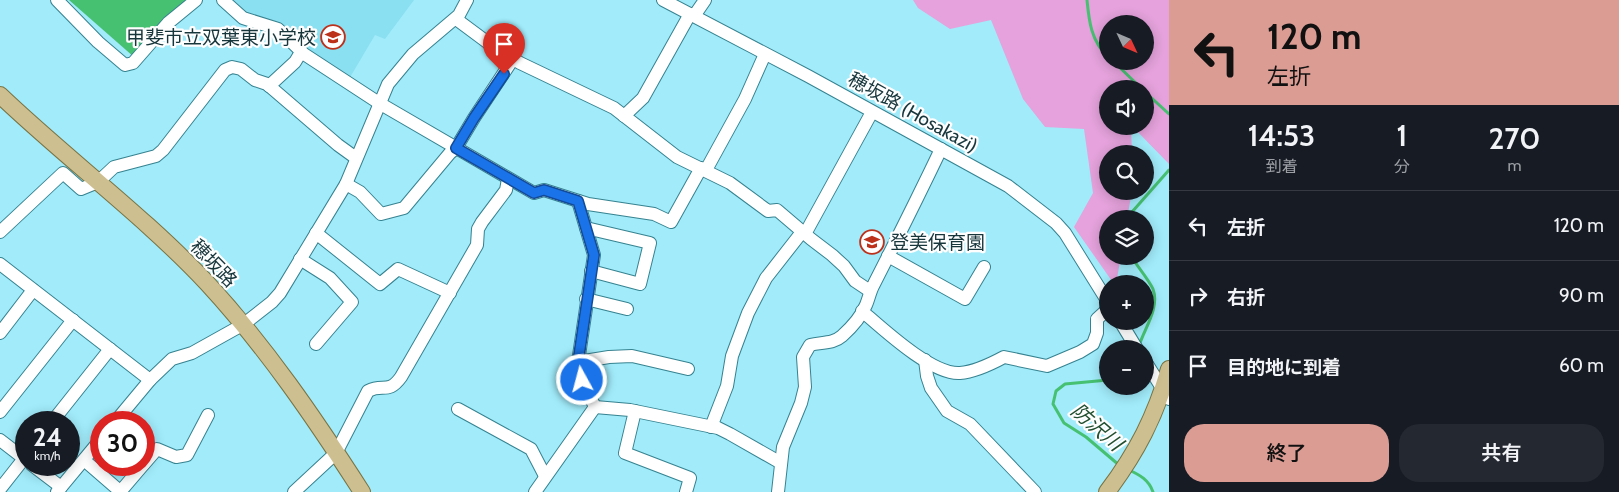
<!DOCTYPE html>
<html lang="ja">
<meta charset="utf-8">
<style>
body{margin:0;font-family:Cabin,"Noto Sans JP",sans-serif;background:#242831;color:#f1f3f6;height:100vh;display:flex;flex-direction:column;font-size:19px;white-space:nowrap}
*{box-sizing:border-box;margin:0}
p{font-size:16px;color:#9ea1a6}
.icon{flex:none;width:28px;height:28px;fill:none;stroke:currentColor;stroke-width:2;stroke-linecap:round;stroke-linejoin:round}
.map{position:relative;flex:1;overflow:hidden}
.details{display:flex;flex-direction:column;background:#171b24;width:450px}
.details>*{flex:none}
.banner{background:#da9c93;color:#111;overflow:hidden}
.needle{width:32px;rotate:134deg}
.buttons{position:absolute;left:1099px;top:15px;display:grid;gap:10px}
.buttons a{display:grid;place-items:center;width:55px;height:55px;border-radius:50%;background:#171b24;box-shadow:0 2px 12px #0003;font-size:25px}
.speed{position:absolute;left:15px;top:411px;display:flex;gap:10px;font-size:25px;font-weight:700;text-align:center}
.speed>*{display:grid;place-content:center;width:65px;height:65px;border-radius:50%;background:#171b24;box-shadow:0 2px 12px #0003;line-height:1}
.speed small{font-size:12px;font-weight:400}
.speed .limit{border:8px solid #d22;background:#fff;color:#111}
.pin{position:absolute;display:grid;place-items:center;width:42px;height:42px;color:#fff;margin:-51px -21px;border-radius:50% 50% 50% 0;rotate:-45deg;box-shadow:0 0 5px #0007}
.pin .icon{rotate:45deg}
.me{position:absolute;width:55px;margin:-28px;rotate:353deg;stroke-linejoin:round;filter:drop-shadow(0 0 4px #0008)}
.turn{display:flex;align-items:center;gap:18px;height:105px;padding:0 15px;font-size:22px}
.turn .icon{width:65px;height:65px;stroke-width:2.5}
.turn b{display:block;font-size:35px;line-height:42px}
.eta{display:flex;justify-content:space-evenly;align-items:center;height:85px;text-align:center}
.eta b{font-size:30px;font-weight:600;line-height:35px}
.button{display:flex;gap:10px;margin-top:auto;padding:10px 15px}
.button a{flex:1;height:58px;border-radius:20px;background:#da9c93;color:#111;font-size:20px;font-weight:600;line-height:58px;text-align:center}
.button a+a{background:#242831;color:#f1f3f6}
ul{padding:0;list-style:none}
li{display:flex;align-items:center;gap:15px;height:70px;padding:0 15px;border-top:1px solid #363941}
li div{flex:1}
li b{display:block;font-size:19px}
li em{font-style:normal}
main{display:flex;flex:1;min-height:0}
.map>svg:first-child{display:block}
</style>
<main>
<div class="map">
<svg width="1169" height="492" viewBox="0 0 1169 492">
<rect width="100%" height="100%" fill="#a1ebfa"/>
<path fill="#8adff0" d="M228 0H414L385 39 375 35 349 79 246 17Z"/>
<path fill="#e5a2dc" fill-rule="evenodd" d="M913 0H1169V164L1132 126H1145V89H1108V126H1131L1132 154H1108V191H1132L1127 219H1108V256H1121L1116 284H1114L1074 227 1093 193 1084 129 1045 127 1023 99 991 20 950 29 918 8ZM1108 24H1145V61H1108Z"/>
<path fill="#46c071" d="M69 0H194L134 57Z"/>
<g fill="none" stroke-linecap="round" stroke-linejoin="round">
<g stroke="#46c071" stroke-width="3">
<path d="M1087 0C1089 21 1091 41 1108 57"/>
<path d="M1113 61 1142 89"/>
<path d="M1145 92 1169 114"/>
<path d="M1130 219 1132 212 1169 170"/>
<path d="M1131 256C1137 266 1149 280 1153 289 1160 308 1144 329 1139 346"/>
<path d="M1108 380 1065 384 1056 391 1053 404 1064 423 1086 437 1119 465"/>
<path d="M1129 470C1140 475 1149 480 1153 492"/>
</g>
<g stroke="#368290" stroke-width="14">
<g id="minor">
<path d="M57 0 98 42 125 65 133 63 168 23 196 0"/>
<path d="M223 0 243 18 278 29 304 54 379 103 534 193 544 190 588 204 654 214 671 222 701 168"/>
<path d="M663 0 808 76 1008 186 1056 223 1065 233 1108 302"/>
<path d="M694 16 705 0"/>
<path d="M456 19 495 48 520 63 614 108 677 157 730 183 768 211 777 210 811 239 832 255 844 266 855 281 870 291"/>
<path d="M269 86 295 62 301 52"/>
<path d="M624 116 643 98 690 14"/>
<path d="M706 170 745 99 765 54"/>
<path d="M346 184 360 192 381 214 404 208 450 153 456 148 474 118 513 59"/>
<path d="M586 228 650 243 640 284 591 271"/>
<path d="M0 232 63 173 81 189 98 182 114 167 156 156 163 150 225 70 232 67 241 69 255 80 267 84 338 145 356 158"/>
<path d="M316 233 380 284 398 269 450 293"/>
<path d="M805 234 872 112"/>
<path d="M888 256 965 299 984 267"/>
<path d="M300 259 330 278 352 302 316 344"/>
<path d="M0 264 150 380"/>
<path d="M586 299 627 309"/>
<path d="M862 311C883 329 932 375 960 373 974 372 991 364 1004 357L1047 366 1080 352 1093 344 1097 333V319L1108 309"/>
<path d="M1120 321 1137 349"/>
<path d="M0 333 33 290"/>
<path d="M925 360 927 376 931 388 947 411 970 424 1035 492"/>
<path d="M1145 361 1169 399"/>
<path d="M578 362 609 357 632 356 688 369"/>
<path d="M595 407 630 410 718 428 730 434 781 463"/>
<path d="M458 409 531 449 545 476"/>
<path d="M635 411 625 453 690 478 686 492"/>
<path d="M0 412 73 320"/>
<path d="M52 422 110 349"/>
<path d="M115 422 150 380 172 359 192 353 244 324 272 302 280 293 346 184 388 84 413 54 459 15 467 0"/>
<path d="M711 427 727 386 732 356 748 313 766 278 802 232"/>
<path d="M0 440 26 460"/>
<path d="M84 460 121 492"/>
<path d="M144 464 157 449 176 457 187 455 208 415"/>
<path d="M32 465 61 487"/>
<path d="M0 489 26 456"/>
<path d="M57 492 101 439"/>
<path d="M120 492 143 465"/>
<path d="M294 492 336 453 368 391C383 383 388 395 401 377L477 245 478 229 482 222 506 190 508 179"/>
<path d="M535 492 595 407 582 380 578 362 594 255 578 201"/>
<path d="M778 492 783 447 801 403 805 387 803 357 810 345C822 342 833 344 842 336 852 327 861 317 866 305 869 298 870 291 874 284 897 239 919 195 941 149"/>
</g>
</g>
<g stroke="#797342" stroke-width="18">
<g id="major">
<path d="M0 95C67 159 143 215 207 283 266 347 315 419 362 492"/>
<path d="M1107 492C1137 452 1155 417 1169 369"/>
</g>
</g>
<use href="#minor" stroke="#fff" stroke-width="12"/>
<use href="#major" stroke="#cebf90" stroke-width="16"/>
</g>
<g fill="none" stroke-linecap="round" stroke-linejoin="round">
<g stroke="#114b97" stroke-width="12">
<path id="route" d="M504 74 474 118 456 148 534 193 544 190 578 201 594 255 578 362 582 380"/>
</g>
<use href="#route" stroke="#1a73e8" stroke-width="9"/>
</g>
<defs>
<g id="school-ring" transform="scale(1.25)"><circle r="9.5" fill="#fefefe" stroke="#bd311b" stroke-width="1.5"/><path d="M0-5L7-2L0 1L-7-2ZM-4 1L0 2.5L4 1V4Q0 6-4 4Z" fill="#bd311b"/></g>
</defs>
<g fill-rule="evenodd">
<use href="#school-ring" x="333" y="37"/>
<use href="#school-ring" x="872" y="242"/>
</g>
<g text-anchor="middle" stroke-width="4.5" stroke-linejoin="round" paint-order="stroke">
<g font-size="19" fill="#17363c" stroke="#fefefe" text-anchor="end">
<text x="316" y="44">甲斐市立双葉東小学校</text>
<text x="890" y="249" text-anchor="start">登美保育園</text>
</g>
<g font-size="19" fill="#17363c" stroke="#fefefe">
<text transform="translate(913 112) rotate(29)" y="7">穂坂路 (Hosakazi)</text>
<text transform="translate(214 263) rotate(46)" y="7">穂坂路</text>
</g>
<g font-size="20" font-style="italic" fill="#215030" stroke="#fefefe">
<text transform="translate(1097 427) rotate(41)" y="7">防沢川</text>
</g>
</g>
</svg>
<div class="buttons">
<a><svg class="needle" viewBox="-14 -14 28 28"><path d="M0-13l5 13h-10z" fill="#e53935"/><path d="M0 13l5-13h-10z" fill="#9ea1a6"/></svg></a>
<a><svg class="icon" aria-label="sound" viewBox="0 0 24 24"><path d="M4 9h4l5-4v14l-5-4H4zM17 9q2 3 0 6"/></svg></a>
<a><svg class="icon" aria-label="search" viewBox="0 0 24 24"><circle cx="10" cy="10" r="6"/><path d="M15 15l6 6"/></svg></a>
<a><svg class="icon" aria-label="layers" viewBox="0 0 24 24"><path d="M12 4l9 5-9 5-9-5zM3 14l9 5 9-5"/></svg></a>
<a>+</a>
<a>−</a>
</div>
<div class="speed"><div>24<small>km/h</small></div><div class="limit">30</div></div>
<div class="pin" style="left:504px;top:74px;background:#d93025"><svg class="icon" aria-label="arrive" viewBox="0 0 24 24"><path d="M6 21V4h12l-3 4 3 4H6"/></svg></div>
<svg class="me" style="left:582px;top:380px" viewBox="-20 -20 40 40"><circle r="17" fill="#1a73e8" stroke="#fff" stroke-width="3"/><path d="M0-11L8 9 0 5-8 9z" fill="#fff"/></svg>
</div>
<section class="details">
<div class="banner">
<div class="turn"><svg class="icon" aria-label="left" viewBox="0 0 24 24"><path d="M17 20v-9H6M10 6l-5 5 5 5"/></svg><div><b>120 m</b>左折</div></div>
</div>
<div class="eta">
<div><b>14:53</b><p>到着</p></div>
<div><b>1</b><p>分</p></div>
<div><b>270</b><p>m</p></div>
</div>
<ul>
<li><svg class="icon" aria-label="left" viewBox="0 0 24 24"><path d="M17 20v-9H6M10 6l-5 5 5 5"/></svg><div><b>左折</b></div><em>120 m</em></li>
<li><svg class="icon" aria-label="right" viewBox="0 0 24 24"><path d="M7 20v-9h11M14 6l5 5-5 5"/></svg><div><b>右折</b></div><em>90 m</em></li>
<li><svg class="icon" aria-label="arrive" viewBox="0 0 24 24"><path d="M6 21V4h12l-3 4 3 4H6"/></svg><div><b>目的地に到着</b></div><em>60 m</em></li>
</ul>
<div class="button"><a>終了</a><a>共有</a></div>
</section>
</main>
